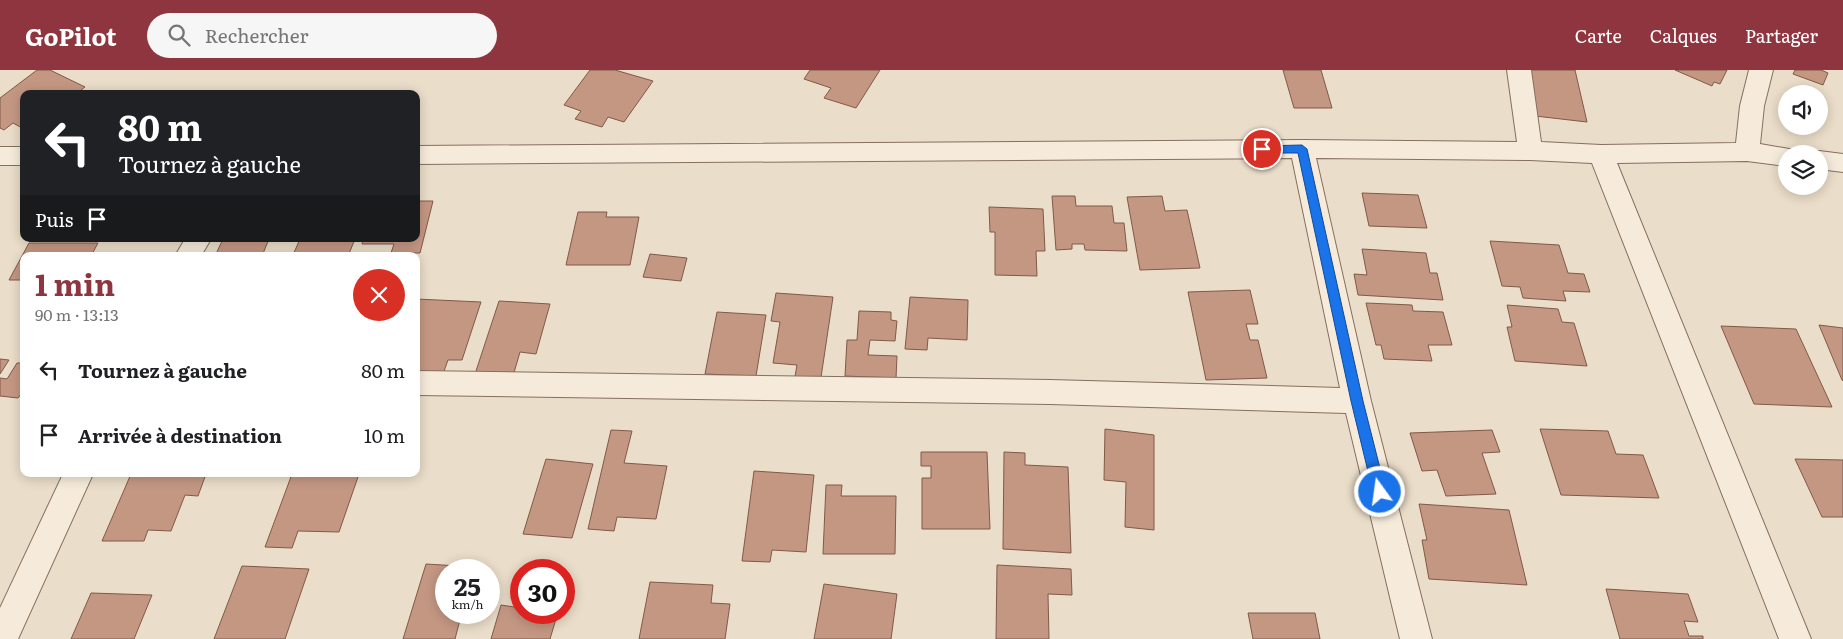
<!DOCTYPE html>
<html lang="fr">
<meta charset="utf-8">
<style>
body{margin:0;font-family:Literata,serif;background:#f6f6f6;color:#202124;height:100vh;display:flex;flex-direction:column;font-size:19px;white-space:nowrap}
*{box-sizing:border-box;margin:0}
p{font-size:16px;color:#757577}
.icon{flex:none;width:28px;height:28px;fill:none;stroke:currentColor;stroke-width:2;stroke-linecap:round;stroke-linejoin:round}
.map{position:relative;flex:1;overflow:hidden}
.sheet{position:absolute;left:20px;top:182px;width:400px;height:225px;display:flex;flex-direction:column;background:#fff;border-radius:10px;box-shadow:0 2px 12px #0003}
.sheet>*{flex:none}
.guide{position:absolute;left:20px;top:20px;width:400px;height:152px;border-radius:10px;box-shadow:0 2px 12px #0003;background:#202124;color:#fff;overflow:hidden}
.tools{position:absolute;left:1778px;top:15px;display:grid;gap:10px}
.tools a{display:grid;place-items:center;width:50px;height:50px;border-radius:50%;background:#fff;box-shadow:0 2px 12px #0003;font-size:25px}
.speed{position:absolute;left:435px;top:489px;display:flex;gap:10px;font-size:25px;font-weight:700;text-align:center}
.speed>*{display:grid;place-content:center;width:65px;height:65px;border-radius:50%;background:#fff;box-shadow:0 2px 12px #0003;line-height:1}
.speed small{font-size:12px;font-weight:400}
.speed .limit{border:8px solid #d22;background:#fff;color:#111}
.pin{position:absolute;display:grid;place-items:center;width:42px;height:42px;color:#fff;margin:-21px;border:2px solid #fff;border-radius:50%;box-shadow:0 1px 5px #0007}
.me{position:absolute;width:55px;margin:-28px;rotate:346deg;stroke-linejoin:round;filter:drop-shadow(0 0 4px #0008)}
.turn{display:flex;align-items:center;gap:18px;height:105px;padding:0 15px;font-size:22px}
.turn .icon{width:65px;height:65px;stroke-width:2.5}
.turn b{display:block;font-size:35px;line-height:42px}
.then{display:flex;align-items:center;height:48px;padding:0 15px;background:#0003;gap:10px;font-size:19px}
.round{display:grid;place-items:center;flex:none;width:52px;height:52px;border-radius:26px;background:#f6f6f6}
.headline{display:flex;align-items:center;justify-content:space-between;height:85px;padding:0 15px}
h1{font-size:30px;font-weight:700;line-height:38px;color:#8e353f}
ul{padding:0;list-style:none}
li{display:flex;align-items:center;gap:15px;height:65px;padding:0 15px}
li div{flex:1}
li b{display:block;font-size:19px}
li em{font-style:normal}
header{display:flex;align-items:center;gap:30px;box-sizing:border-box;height:70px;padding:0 25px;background:#8e353f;color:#fff}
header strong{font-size:24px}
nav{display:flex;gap:28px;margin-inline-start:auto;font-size:18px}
.search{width:350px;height:45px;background:#f6f6f6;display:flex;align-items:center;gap:12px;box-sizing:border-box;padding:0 18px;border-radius:28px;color:#757577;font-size:19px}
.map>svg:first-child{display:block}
</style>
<header>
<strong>GoPilot</strong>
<div class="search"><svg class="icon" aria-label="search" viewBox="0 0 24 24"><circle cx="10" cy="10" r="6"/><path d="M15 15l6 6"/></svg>Rechercher</div>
<nav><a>Carte</a><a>Calques</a><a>Partager</a></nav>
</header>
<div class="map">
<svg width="1843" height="569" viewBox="0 0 1843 569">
<rect width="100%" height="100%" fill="#eaddc9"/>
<g fill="#c49783" stroke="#815948">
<path d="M37 0H50L85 17 76 24H24V56L22 58 13 53 4 60 0 58V28Z"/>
<path d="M590 0H615L653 11 624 52 608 47 602 57 575 49 581 41 564 35Z"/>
<path d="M810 0H880L856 38 824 28 831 18 804 9Z"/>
<path d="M1283 0H1321L1332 38H1294Z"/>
<path d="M1526 0H1575L1587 52 1535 46Z"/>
<path d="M1675 0H1727L1720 14 1714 12 1712 16Z"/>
<path d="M1795 0H1821L1828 3 1823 15 1793 4Z"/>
<path d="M1362 123 1418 125 1427 158 1369 156Z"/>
<path d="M1052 126H1075L1076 136H1112L1114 153H1124L1127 181 1085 180 1084 174H1072V179L1056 180Z"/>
<path d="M1162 126 1165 141 1187 140 1200 198 1140 200 1127 127Z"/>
<path d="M416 131H433L420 183H391L394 174H362L363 169H416Z"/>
<path d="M989 137 1043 139 1045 181H1036L1037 206 995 205V162H990Z"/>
<path d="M578 142H607L606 147H639L630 195H566Z"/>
<path d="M223 169H269L262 186H215Z"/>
<path d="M300 169H355L348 186 293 185Z"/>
<path d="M1490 171 1559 175 1568 203 1584 204 1590 222 1563 221 1566 231 1523 228 1520 217 1502 216Z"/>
<path d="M29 173H98L91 186H24V210H9Z"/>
<path d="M1362 179 1426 183 1430 203H1437L1443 230 1358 225 1354 204 1367 205Z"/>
<path d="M650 184 687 188 681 211 643 207Z"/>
<path d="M1250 220 1258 254H1246L1250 270H1258L1267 308 1206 310 1188 222Z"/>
<path d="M776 223 833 227 820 314 794 312 797 295 773 293 780 252 771 251Z"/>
<path d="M910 227 968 230 967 270 928 268 927 280 905 279Z"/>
<path d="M416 229 481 232 462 290H448L443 304 416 302Z"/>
<path d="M499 231 550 234 536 284 520 282 513 306 475 304Z"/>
<path d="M1366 233 1412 235 1413 241 1443 242 1452 275H1428L1432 291 1384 289 1381 275H1376Z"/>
<path d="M1507 235 1558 239 1562 252 1574 253 1587 296 1515 291 1507 257H1512Z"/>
<path d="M859 241 891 242V250L897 251 895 271 870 270 868 285 897 286 896 308 845 306 847 270H857Z"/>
<path d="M717 242 766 245 756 306 705 304Z"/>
<path d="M1819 255 1843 258V311L1842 310Z"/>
<path d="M1721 256 1796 259 1832 337 1754 334Z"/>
<path d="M0 289 9 290 0 304Z"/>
<path d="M17 293H24V320L18 328 0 326V308L7 309Z"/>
<path d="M1105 359 1154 365V460L1125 457 1126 412 1104 410Z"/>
<path d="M1540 359 1608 361 1616 384 1643 385 1659 428 1561 425Z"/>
<path d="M611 360 632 361 624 393 667 396 656 449 617 447 614 461 588 459Z"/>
<path d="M1492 360 1500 382 1482 383 1496 424 1446 426 1437 400 1422 401 1410 363Z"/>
<path d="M921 382H987L990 459H922V408H931V396H921Z"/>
<path d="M1004 382 1025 383V395L1068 397 1071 483 1003 479Z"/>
<path d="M546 389 593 394 572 468 523 464Z"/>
<path d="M1795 389 1843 390V447H1822Z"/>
<path d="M754 401 814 405 806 482 772 480 770 492 742 491Z"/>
<path d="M131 404H206L198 426 185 425 171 461 148 460 144 471H102Z"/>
<path d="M292 404H359L339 462 298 461 292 478 265 477Z"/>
<path d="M826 415H842L841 426H896L895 484H823Z"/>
<path d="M1419 434 1509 440 1527 515 1429 509 1422 470H1427Z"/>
<path d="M426 494 475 497 474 500H446V542H462L455 569H403Z"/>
<path d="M997 495 1071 499 1072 525 1048 524 1049 569H996Z"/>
<path d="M242 496 309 499 285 569H214Z"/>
<path d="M650 512 713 515 711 533 730 534 725 569H639Z"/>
<path d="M824 514 897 524 891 569H814Z"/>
<path d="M1606 519 1688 524 1698 552 1684 551 1689 566H1703V569H1620Z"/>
<path d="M91 523 152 525 134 569H71Z"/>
<path d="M501 535 521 538V542H558L550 569H491Z"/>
<path d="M1248 543H1315L1320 569H1253Z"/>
</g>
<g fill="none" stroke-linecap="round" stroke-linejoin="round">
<g stroke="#856f5f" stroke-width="2">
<g id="street">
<path d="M1507 0H1531L1541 72 1601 75 1736 73 1740 36 1749 0H1773L1764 36 1760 74 1795 80 1796 84H1786V96L1747 91 1617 93 1811 569H1779L1592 93 1530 90 1316 88 1371 331 1432 569H1400L1346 343 1050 334 416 325V301L1050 310 1340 318 1292 88 416 94V76L1302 70 1517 72Z"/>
<rect x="0" y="77" width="24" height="18"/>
<path d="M1819 81 1843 84V102L1819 99V84H1810Z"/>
<path d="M185 169H211L201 186H175Z"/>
<path d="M63 404H93L18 569H0V538Z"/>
</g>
</g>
<use href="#street" fill="#f6ebdb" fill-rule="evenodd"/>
</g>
<path fill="#1a73e8" stroke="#114b97" d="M1302 75 1307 79 1363 331 1386 422 1384 426 1380 428 1375 426 1373 422 1351 331 1298 83H1262L1257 79 1262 76Z"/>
</svg>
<div class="tools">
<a><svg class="icon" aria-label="sound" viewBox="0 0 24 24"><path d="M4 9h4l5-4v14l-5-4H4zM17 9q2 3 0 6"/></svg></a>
<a><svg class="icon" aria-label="layers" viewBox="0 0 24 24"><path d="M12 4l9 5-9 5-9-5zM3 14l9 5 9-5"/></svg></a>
</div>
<div class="speed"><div>25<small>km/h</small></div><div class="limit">30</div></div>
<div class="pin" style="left:1262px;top:79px;background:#d93025"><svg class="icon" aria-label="arrive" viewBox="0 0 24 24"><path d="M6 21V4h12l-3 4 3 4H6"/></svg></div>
<svg class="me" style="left:1380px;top:422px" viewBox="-20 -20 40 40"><circle r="17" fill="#1a73e8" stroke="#fff" stroke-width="3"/><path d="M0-11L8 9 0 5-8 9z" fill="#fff"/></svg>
<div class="guide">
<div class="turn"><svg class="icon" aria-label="left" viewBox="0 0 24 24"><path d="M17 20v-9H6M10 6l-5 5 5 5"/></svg><div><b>80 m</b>Tournez à gauche</div></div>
<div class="then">Puis<svg class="icon" aria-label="arrive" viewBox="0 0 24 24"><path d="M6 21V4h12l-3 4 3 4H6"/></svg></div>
</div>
<section class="sheet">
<div class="headline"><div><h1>1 min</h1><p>90 m · 13:13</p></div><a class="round" style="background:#d93025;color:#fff"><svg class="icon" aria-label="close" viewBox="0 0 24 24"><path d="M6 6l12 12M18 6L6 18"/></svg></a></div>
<ul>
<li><svg class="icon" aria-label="left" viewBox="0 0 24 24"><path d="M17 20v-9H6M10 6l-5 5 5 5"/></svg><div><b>Tournez à gauche</b></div><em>80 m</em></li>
<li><svg class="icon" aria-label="arrive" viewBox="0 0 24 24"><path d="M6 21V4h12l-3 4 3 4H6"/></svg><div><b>Arrivée à destination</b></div><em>10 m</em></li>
</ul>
</section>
</div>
